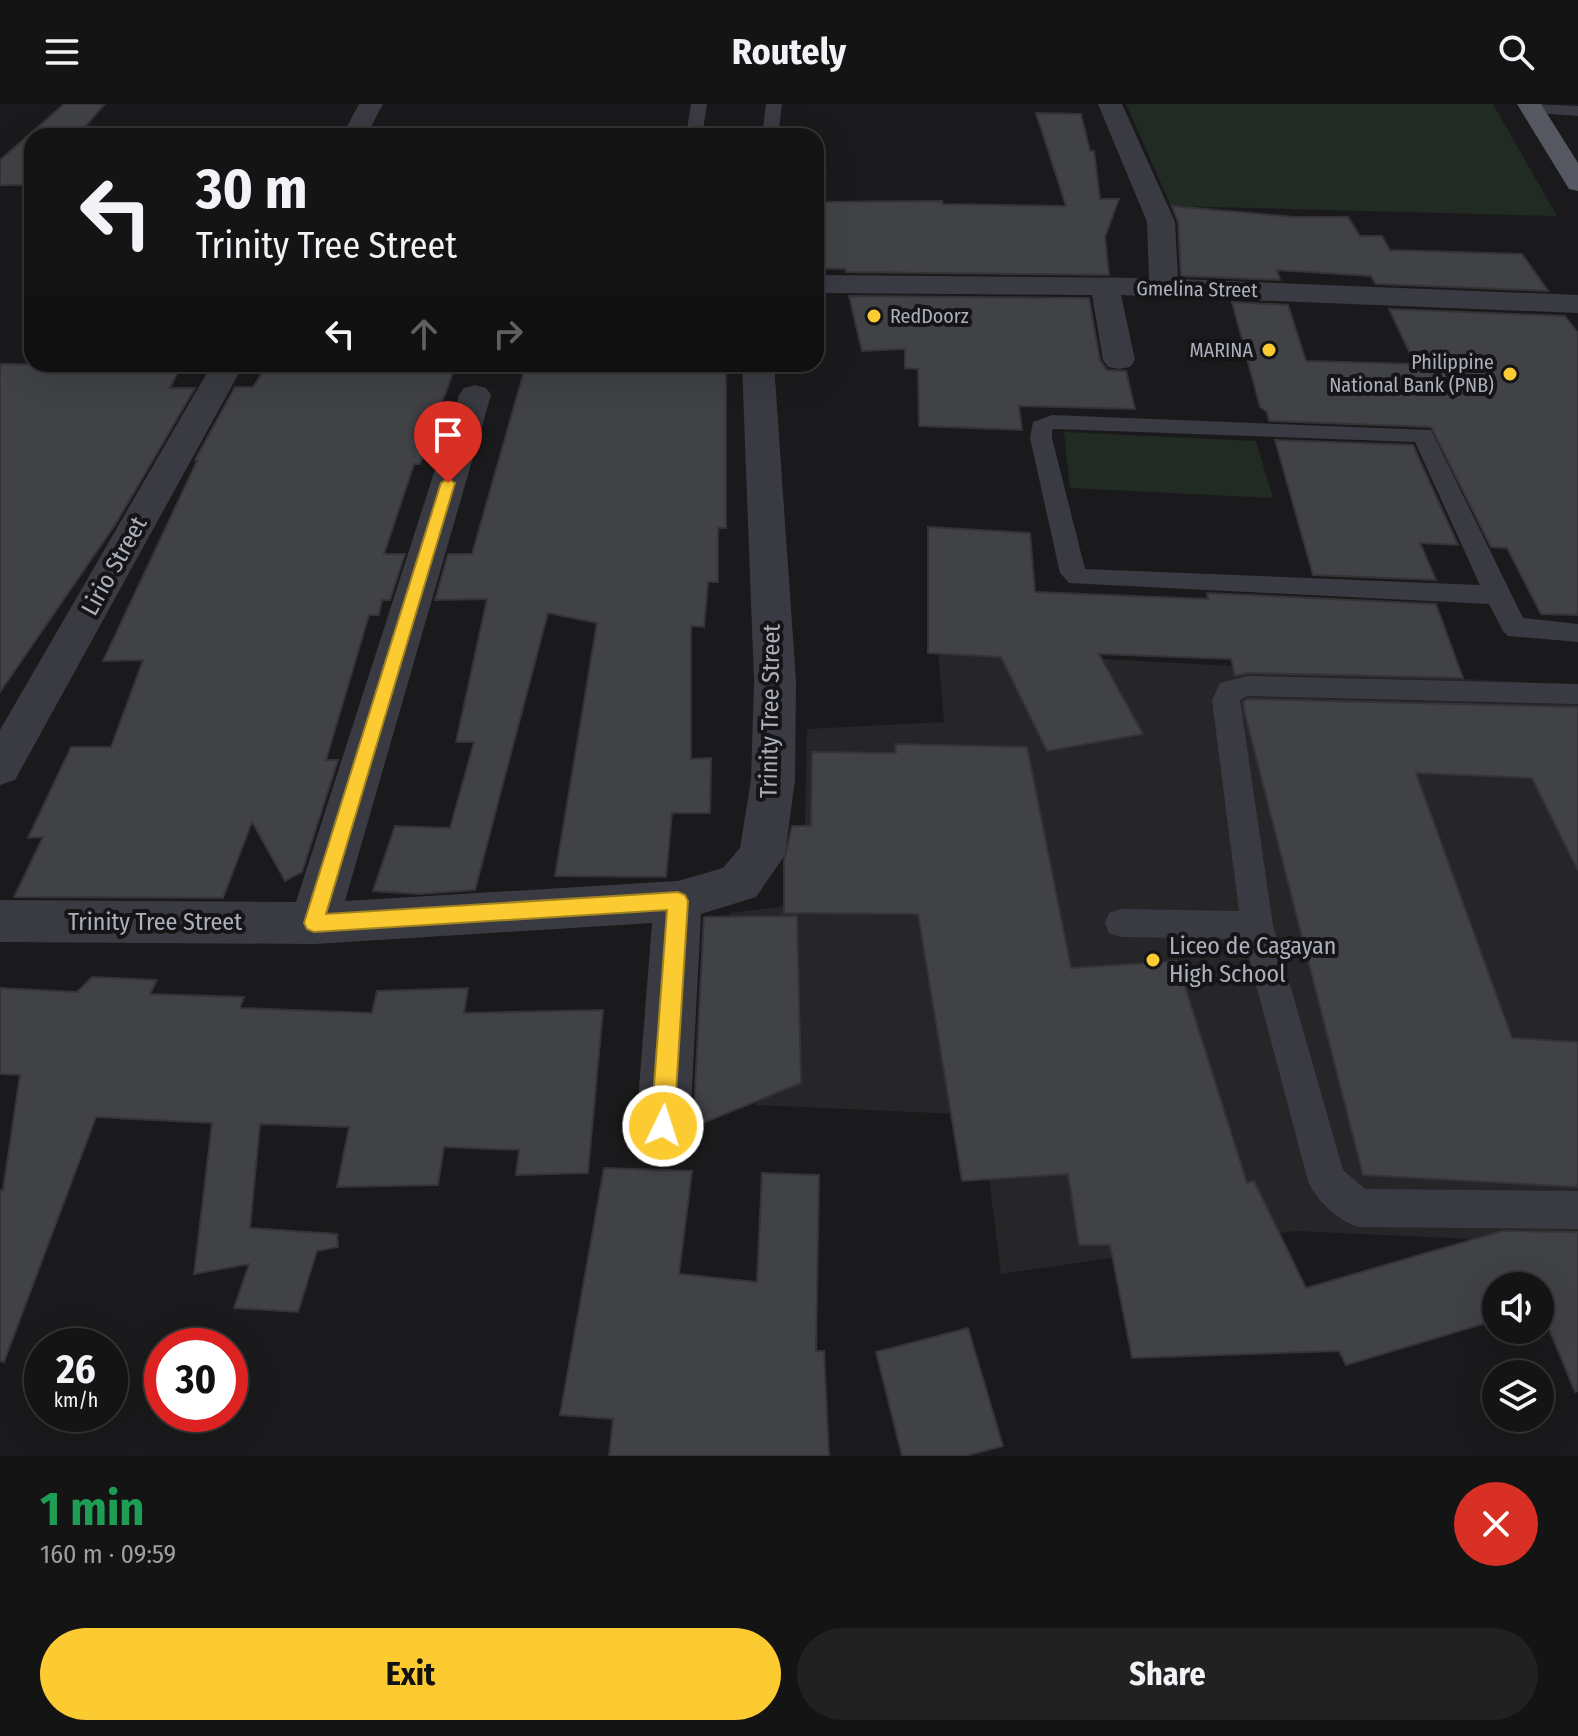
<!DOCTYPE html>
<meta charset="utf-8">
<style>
body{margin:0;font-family:"Fira Sans Condensed",sans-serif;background:#212122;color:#f1f3f6;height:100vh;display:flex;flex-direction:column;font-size:30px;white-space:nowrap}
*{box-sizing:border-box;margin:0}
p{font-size:26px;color:#9d9ea0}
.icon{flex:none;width:44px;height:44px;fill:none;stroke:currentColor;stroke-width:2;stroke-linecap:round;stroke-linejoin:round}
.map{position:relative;height:1352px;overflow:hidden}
.sheet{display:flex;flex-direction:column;background:#141415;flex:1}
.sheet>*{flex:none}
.banner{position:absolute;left:24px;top:24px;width:800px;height:244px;border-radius:24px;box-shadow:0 8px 32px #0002,0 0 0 2px #333334;background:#141415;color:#f1f3f6;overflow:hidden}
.buttons{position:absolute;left:1482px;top:1168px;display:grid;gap:16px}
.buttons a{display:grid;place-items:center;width:72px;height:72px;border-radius:50%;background:#141415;box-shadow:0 8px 32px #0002,0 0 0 2px #333334;font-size:40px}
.speed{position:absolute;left:24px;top:1224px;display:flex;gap:16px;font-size:40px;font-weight:700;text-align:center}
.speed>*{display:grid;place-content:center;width:104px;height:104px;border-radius:50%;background:#141415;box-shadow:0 8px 32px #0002,0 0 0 2px #333334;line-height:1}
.speed small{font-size:20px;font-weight:400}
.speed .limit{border:12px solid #d22;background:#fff;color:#111}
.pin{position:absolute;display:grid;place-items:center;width:68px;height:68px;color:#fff;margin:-82px -34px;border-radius:50% 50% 50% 0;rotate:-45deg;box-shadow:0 0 8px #0007}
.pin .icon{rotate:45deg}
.me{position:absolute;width:88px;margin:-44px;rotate:4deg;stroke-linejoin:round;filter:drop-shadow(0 0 6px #0008)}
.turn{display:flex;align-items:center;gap:28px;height:168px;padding:0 40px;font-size:36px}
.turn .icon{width:104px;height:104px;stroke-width:2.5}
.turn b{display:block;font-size:56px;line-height:68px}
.lanes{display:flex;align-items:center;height:76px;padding:0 40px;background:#0003;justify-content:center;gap:40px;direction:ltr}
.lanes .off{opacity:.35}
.round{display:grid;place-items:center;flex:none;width:84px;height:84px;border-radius:42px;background:#212122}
.head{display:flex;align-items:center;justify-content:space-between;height:136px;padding:0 40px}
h1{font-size:48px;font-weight:700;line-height:60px;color:#1e9e55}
.button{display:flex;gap:16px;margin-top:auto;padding:16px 40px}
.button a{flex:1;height:92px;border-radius:48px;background:#fccb32;color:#111;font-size:32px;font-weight:700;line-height:92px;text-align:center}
.button a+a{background:#212122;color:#f1f3f6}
header{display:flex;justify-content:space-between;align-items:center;height:104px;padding:0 40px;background:#141415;font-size:36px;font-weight:700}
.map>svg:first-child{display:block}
</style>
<header><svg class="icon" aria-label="menu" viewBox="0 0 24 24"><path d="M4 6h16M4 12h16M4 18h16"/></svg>Routely<svg class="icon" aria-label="search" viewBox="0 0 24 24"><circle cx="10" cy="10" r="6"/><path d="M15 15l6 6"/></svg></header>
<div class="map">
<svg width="1578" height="1352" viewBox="0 0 1578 1352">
<rect width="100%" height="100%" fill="#1a1a1c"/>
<path fill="#262629" d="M938 546 1578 581V1140L1296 1127 1001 1170 981 1011 756 1001 768 904 725 906 730 809 803 800 807 625 944 618Z"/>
<g fill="#212b23">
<path d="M1126 0H1493L1557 112 1171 102Z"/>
<path d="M1064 328 1256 337 1273 394 1070 384Z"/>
</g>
<g fill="#414246" stroke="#343438" stroke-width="2">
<path d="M64 0H105L77 32H32V81H0V56Z"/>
<path d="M1036 9 1081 10 1090 47H1094L1100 95H1119L1105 133 1109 171 846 168V165L816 164V98L942 97 943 100 1066 102Z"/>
<path d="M1172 102 1294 113H1348L1360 132H1382L1390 146 1522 150 1548 187 1376 180 1371 172 1277 166 1280 176 1181 172 1178 118Z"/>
<path d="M849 192 1089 194 1100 256 1107 266 1126 267 1135 305 1019 302 1022 326 919 322 918 265 905 264V245L862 247Z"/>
<path d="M1232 198 1288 201 1306 257 1415 260 1389 205 1565 212 1578 229V511L1541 510 1507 444 1491 443 1431 323 1269 317 1267 308 1260 303Z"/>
<path d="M0 260 181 262 170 284H195L115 421 0 588Z"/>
<path d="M268 260H456L420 360H414L384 450H405L390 496H382L379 511H369L326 656H338L302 768 285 777 252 718 223 794 14 793 43 733 28 734 71 643H111L143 556 103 557 197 357 195 356 235 283H253Z"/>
<path d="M526 260H726V424H718V478H708L704 523 691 522V655L711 654 710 709H672L666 773 555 772 597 519 548 509 475 786 419 790 373 787 395 722 450 724 474 638H456L487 495 435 496 448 450H472Z"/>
<path d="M1275 336 1413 341 1458 441 1420 439 1436 476 1313 471Z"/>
<path d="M928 423 1030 429 1035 488 1208 495 1207 489 1436 500 1463 574 1247 569 1235 572 1231 555 1099 550 1143 630 1047 647 1001 553 928 549Z"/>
<path d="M1248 595 1578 603V767L1532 674 1416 669 1512 934 1578 938V1083L1363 1071 1245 610 1243 598Z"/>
<path d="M895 640 1027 643 1071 864 1177 857 1247 1079 1254 1077 1306 1184 1502 1127 1578 1128V1287L1575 1288 1540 1203V1182H1496V1216L1346 1261 1339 1247 1132 1254 1110 1141H1079L1068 1070 962 1077 918 810 784 809V757L792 722H811L812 648 896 649Z"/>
<path d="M797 812 801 979 693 1023 704 813Z"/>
<path d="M92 873 157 876 150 890 244 893 240 904 372 909 377 887 468 884 464 909 603 906 588 1069 516 1071 519 1046 444 1043 438 1081 337 1083 349 1023 260 1020 250 1124 337 1130 338 1143 317 1147 298 1208 234 1204 249 1160 194 1170 212 1019 96 1013 4 1258 0 1257V1086H3L20 971 0 970V884L77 888Z"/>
<path d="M604 1064 692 1067 679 1170 757 1178 762 1069 819 1071 816 1247H824L829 1352H609L613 1315 560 1311Z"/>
<path d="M968 1224 1003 1342 966 1352H902L876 1248Z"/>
</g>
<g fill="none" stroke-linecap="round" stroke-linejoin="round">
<g fill="#3a3b42" fill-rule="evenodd">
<path d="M691 0H707L702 32H686Z"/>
<path d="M766 0H782L778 32H762Z"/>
<path d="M1532 0 1578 2V12L1526 8 1524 5Z"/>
<path d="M1052 311 1431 326 1523 514 1578 520V538L1508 532 1503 527 1489 500 1069 479 1060 469 1030 334 1033 318ZM1055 325 1415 338 1480 481 1085 465 1052 334V326Z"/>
<path d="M1247 572 1578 580V600L1247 592 1240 596 1273 821 1343 1066 1365 1085 1578 1087V1125L1358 1123C1337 1115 1317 1098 1308 1077L1244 835 1121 833 1109 829 1105 819 1109 809 1121 805 1239 807 1212 596 1220 579Z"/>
</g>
<g fill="#3a3b42" fill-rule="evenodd">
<path d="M359 0H383L366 32H342Z"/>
<path d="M1098 0H1122L1175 118 1178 175 1578 191V209L1121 191 1135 256 1130 263 1119 265 1108 263 1103 256 1092 191 816 189V171L1149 174 1147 118Z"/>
<path d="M212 260H244L15 676 0 681V626Z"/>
<path d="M742 260H774L796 577 795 676 785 751 756 793 701 810 690 1022 682 1040 663 1048 644 1040 636 1022 652 819 314 840 0 838V796L296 798 459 291 464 284 475 281 486 284 491 291 345 797 678 777 723 764 740 744 751 676 754 577Z"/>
</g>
<path fill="#565861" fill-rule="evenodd" d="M1517 0H1541L1578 59V87L1569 85Z"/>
</g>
<path fill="#fccb32" stroke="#a48420" stroke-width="2" d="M448 375 455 379 326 810 678 788 685 791 688 797 674 1022 671 1030 663 1033 655 1030 651 1022 667 806 314 828 307 825 304 819 441 379Z"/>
<g fill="#fccb32" stroke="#151517" stroke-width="3">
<circle cx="874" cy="212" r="8"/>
<circle cx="1269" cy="246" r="8"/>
<circle cx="1510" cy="270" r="8"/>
<circle cx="1153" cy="856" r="8"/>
</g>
<g text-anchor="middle" stroke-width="8" stroke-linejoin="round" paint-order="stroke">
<g font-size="20" fill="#acafbc" stroke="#151517">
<text transform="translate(1197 185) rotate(1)" y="7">Gmelina Street</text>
</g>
<g font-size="20" fill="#acafbc" stroke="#151517" text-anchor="end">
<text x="890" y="219" text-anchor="start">RedDoorz</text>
<text x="1253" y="253">MARINA</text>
<text x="1494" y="265">Philippine<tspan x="1494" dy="23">National Bank (PNB)</tspan></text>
</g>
<g font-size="24" fill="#acafbc" stroke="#151517">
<text transform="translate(114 462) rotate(-61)" y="8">Lirio Street</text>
<text transform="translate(770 607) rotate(-89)" y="8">Trinity Tree Street</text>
<text x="155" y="826">Trinity Tree Street</text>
</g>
<g font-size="24" fill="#acafbc" stroke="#151517" text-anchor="start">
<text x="1169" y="850">Liceo de Cagayan<tspan x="1169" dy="28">High School</tspan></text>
</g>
</g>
</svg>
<div class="buttons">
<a><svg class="icon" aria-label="sound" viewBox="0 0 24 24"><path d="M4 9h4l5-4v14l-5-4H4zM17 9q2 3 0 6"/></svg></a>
<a><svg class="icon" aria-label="layers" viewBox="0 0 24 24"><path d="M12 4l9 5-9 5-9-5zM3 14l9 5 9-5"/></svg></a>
</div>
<div class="speed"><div>26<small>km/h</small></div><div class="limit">30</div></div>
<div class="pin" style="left:448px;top:379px;background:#d93025"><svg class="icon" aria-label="arrive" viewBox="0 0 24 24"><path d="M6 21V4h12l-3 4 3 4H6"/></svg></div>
<svg class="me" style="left:663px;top:1022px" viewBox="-20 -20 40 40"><circle r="17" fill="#fccb32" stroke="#fff" stroke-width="3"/><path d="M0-11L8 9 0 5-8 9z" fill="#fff"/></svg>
<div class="banner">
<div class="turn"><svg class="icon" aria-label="left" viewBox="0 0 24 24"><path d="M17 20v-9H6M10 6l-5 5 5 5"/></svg><div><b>30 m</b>Trinity Tree Street</div></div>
<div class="lanes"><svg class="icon" aria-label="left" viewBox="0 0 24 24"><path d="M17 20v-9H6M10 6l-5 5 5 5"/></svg><svg class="icon off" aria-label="ahead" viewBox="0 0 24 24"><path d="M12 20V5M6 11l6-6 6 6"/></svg><svg class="icon off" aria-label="right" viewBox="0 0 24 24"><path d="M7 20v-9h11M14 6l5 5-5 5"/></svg></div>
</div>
</div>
<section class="sheet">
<div class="head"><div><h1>1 min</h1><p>160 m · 09:59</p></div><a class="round" style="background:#d93025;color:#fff"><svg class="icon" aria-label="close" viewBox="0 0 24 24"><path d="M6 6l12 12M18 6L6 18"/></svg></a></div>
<div class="button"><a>Exit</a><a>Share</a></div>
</section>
